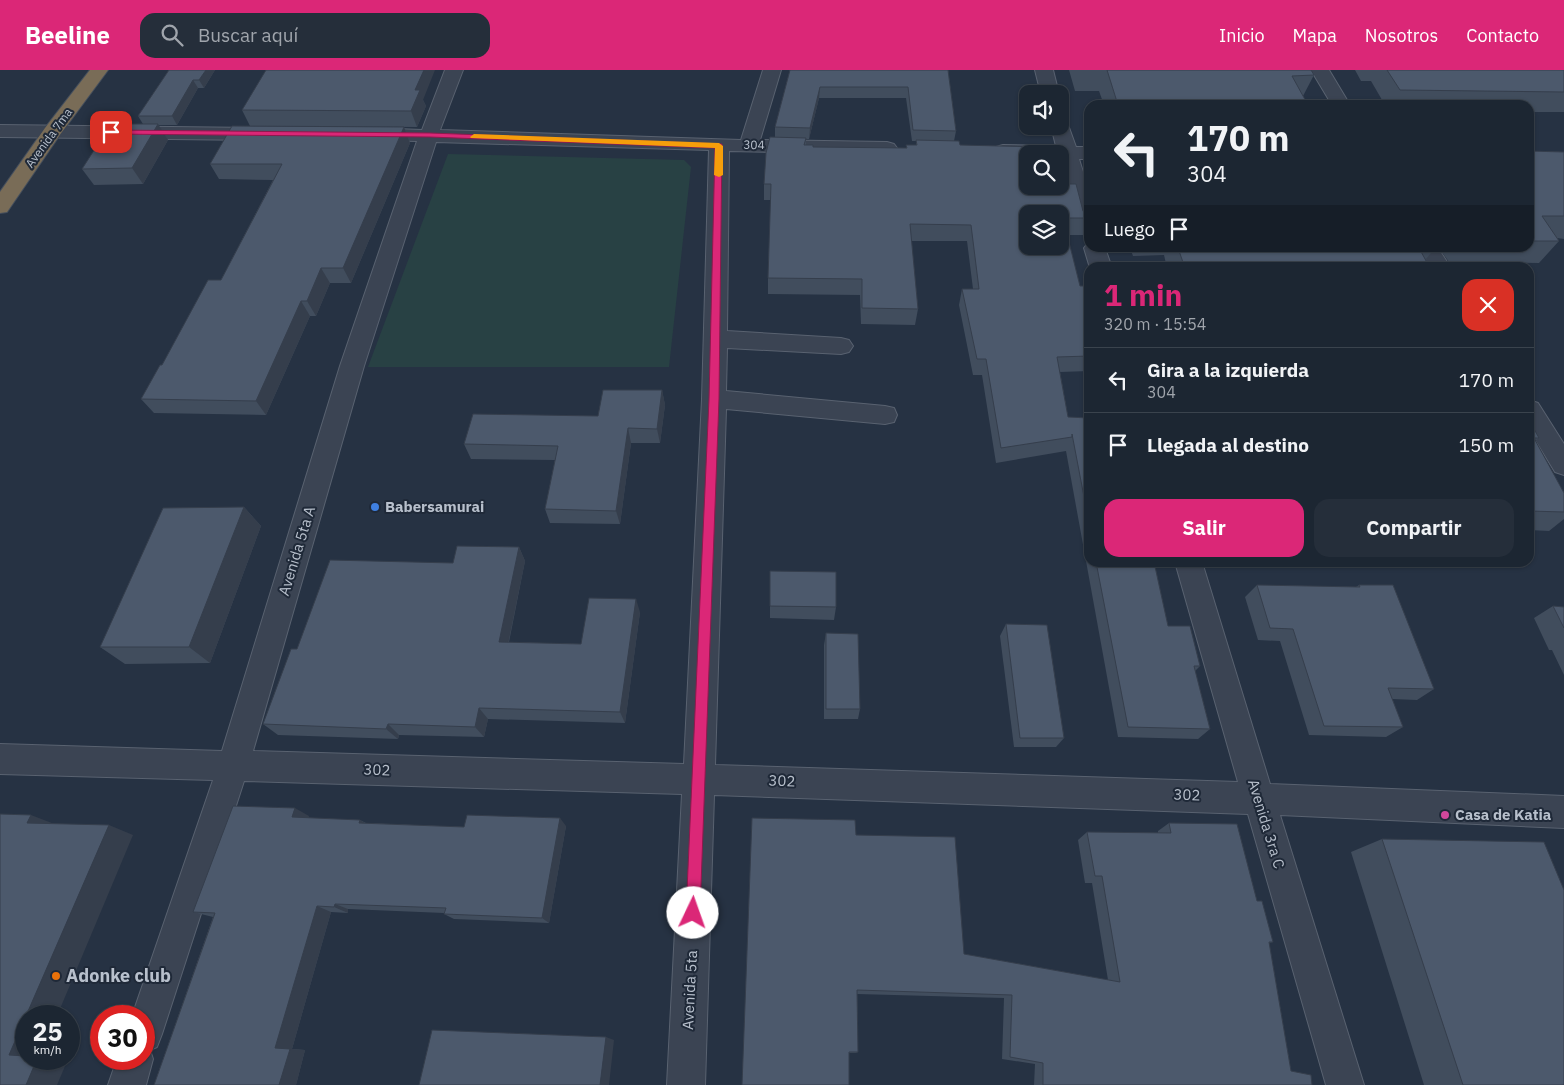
<!DOCTYPE html>
<html lang="es">
<meta charset="utf-8">
<style>
body{margin:0;font-family:"IBM Plex Sans",sans-serif;background:#252e3a;color:#f1f3f6;height:100vh;display:flex;flex-direction:column;font-size:19px;white-space:nowrap}
*{box-sizing:border-box;margin:0}
p{font-size:16px;color:#a0a5ac}
.icon{flex:none;width:28px;height:28px;fill:none;stroke:currentColor;stroke-width:2;stroke-linecap:round;stroke-linejoin:round}
.map{position:relative;flex:1;overflow:hidden}
.side{position:absolute;left:1084px;top:192px;width:450px;height:305px;display:flex;flex-direction:column;background:#1c2632;border-radius:15px;box-shadow:0 1px 4px #0004,0 0 0 1px #3a434d}
.side>*{flex:none}
.banner{position:absolute;left:1084px;top:30px;width:450px;height:152px;border-radius:15px;box-shadow:0 1px 4px #0004,0 0 0 1px #3a434d;background:#1c2632;color:#f1f3f6;overflow:hidden}
.buttons{position:absolute;left:1019px;top:15px;display:grid;gap:10px}
.buttons a{display:grid;place-items:center;width:50px;height:50px;border-radius:10px;background:#1c2632;box-shadow:0 1px 4px #0004,0 0 0 1px #3a434d;font-size:25px}
.speed{position:absolute;left:15px;top:935px;display:flex;gap:10px;font-size:25px;font-weight:700;text-align:center}
.speed>*{display:grid;place-content:center;width:65px;height:65px;border-radius:50%;background:#1c2632;box-shadow:0 1px 4px #0004,0 0 0 1px #3a434d;line-height:1}
.speed small{font-size:12px;font-weight:400}
.speed .limit{border:8px solid #d22;background:#fff;color:#111}
.pin{position:absolute;display:grid;place-items:center;width:42px;height:42px;color:#fff;margin:-21px;border-radius:10px;box-shadow:0 2px 8px #0006}
.me{position:absolute;width:55px;margin:-28px;rotate:3deg;stroke-linejoin:round;filter:drop-shadow(0 0 4px #0008)}
.turn{display:flex;align-items:center;gap:18px;height:105px;padding:0 20px;font-size:22px}
.turn .icon{width:65px;height:65px;stroke-width:2.5}
.turn b{display:block;font-size:35px;line-height:42px}
.then{display:flex;align-items:center;height:48px;padding:0 20px;background:#0003;gap:10px;font-size:19px}
.round{display:grid;place-items:center;flex:none;width:52px;height:52px;border-radius:15px;background:#252e3a}
.head{display:flex;align-items:center;justify-content:space-between;height:85px;padding:0 20px}
h1{font-size:30px;font-weight:800;line-height:38px;color:#db2777}
.cta{display:flex;gap:10px;margin-top:auto;padding:10px 20px}
.cta a{flex:1;height:58px;border-radius:15px;background:#db2777;color:#fff;font-size:20px;font-weight:800;line-height:58px;text-align:center}
.cta a+a{background:#252e3a;color:#f1f3f6}
ul{padding:0;list-style:none}
li{display:flex;align-items:center;gap:15px;height:65px;padding:0 20px;border-top:1px solid #3a434d}
li div{flex:1}
li b{display:block;font-size:19px}
li em{font-style:normal}
header{display:flex;align-items:center;gap:30px;box-sizing:border-box;height:70px;padding:0 25px;background:#db2777;color:#fff}
header strong{font-size:24px}
nav{display:flex;gap:28px;margin-inline-start:auto;font-size:18px}
.search{width:350px;height:45px;background:#252e3a;display:flex;align-items:center;gap:12px;box-sizing:border-box;padding:0 18px;border-radius:15px;color:#a0a5ac;font-size:19px}
.map>svg:first-child{display:block}
</style>
<header>
<strong>Beeline</strong>
<div class="search"><svg class="icon" aria-label="search" viewBox="0 0 24 24"><circle cx="10" cy="10" r="6"/><path d="M15 15l6 6"/></svg>Buscar aquí</div>
<nav><a>Inicio</a><a>Mapa</a><a>Nosotros</a><a>Contacto</a></nav>
</header>
<div class="map">
<svg width="1564" height="1015" viewBox="0 0 1564 1015">
<rect width="100%" height="100%" fill="#263243"/>
<path fill="#284144" d="M448 84 684 90 691 97 669 297H368Z"/>
<g fill="none" stroke-linecap="round" stroke-linejoin="round">
<g stroke="#596270" stroke-width="2">
<g id="street">
<path d="M445 0H463L440 60 741 70 763 0H781L760 70 887 72 894 74 897 78 894 82 887 84 729 81 727 261 841 268 849 270 853 276 849 282 841 284 727 278 726 321 885 336 894 338 897 345 894 352 885 354 726 339 715 695 1238 712 1175 492H1202L1270 714 1564 726V758L1280 745 1364 1015H1326L1248 744 714 725 705 1015H667L682 724 244 711 162 964 157 977 150 980 153 989 146 1015H108L117 989H144V946H132L213 710 0 704V674L222 681 340 296 417 71 371 70 364 68 362 64 364 60 371 58 422 60ZM436 72 709 80 702 329 684 694 253 681 364 296Z"/>
<path d="M1035 0H1053L1059 24H1041Z"/>
<path d="M1311 0H1329L1350 35H1332Z"/>
<path d="M1060 50 1067 52 1076 77H1089V89H1079L1089 121V163L1082 161 1079 156 1060 84H1028V87L996 85 993 81 996 77 1003 75 1056 76 1051 56H1060Z"/>
<path d="M0 55 265 58 272 60 274 64 272 68 265 70 0 67Z"/>
<path d="M1088 173 1089 178H1105L1112 198H1090L1084 178Z"/>
<path d="M1417 178H1438L1451 198H1430Z"/>
<path d="M1529 330 1538 333 1564 374V405L1555 402 1529 359Z"/>
</g>
</g>
<g stroke="#454f5d" stroke-width="2">
<path id="highway" d="M90 0H108L59 66 7 142 0 143V122L45 58Z"/>
</g>
<use href="#street" fill="#3b4453" fill-rule="evenodd"/>
<use href="#highway" fill="#796c57" fill-rule="evenodd"/>
</g>
<g fill="#414d5d" fill-rule="evenodd">
<path d="M169 0H215L204 18H198L177 55H158L168 70 143 114 94 115 82 99 115 63 143 54 138 46Z"/>
<path d="M790 0H948L956 61 954 71 960 75 1028 116 1083 141 1089 148 1088 165H1067L1080 216 1089 226V301L1060 302 1068 347 1089 348V492H1155L1154 493 1168 556 1200 596 1195 601 1210 659 1198 669 1118 667 1066 381 996 393 982 305H973L959 235 962 219H973L967 171H911L918 239 915 255 861 254 860 225 768 224V208L771 130H764V114L775 67V57ZM819 28H906L912 71H916V75H906V78L813 77 806 75V69H809Z"/>
<path d="M1069 0H1311L1314 5 1303 26 1308 35H1104L1099 21H1075Z"/>
<path d="M1355 0H1564V42H1529V35H1385L1371 11H1361Z"/>
<path d="M423 30 426 36 417 57 250 56 242 40Z"/>
<path d="M404 57 410 73 351 213H330L316 246H310L266 345 154 343 141 329 162 295 221 210 273 110 219 109 210 94Z"/>
<path d="M1529 81 1564 82V169L1557 168 1559 171 1539 193 1449 192 1439 178H1529Z"/>
<path d="M1130 178H1435L1426 189 1430 198H1167L1164 185 1133 186Z"/>
<path d="M662 320 665 335 660 373H631L620 454 550 453 545 439 555 390 471 389 464 374 598 346Z"/>
<path d="M1529 350 1539 368 1535 371 1564 423V449L1549 461 1529 460Z"/>
<path d="M244 437 261 456 210 593 125 594 100 577Z"/>
<path d="M519 477 525 491 509 572 581 574 640 542 625 653 488 649 484 667 399 665 398 669 278 665 263 654 297 579 453 493Z"/>
<path d="M1257 515 1356 517 1359 515 1434 619 1417 630 1392 629 1403 657 1386 667 1309 665 1280 571 1258 570 1245 527Z"/>
<path d="M770 536 836 537 834 550 770 548Z"/>
<path d="M1553 536 1564 537V605L1552 580H1549L1534 548Z"/>
<path d="M1006 554 1064 668 1056 677H1014L1000 566Z"/>
<path d="M826 563 860 639 858 649H824V575Z"/>
<path d="M309 746 308 748 360 750 366 753 464 757 566 756 549 853 454 849 444 844V843L348 839V843L331 842 292 979 305 980 296 1015H154L213 847 193 842Z"/>
<path d="M1169 753 1257 831 1273 872 1269 873 1291 1001 1312 1015H1034L1035 994 1002 989 1004 928 857 924 858 982 856 983H849L742 1015 856 765 964 884 1108 910 1092 813H1085L1078 770 1087 762 1158 763V761Z"/>
<path d="M1382 769 1564 1015H1424L1351 782Z"/>
</g>
<g fill="#353e4c">
<path d="M206 0H215L204 18 199 10Z"/>
<path d="M424 0H435L423 30 426 36 417 57 411 41 415 20Z"/>
<path d="M193 10 198 18 177 55 172 46Z"/>
<path d="M820 17 819 28 809 69 810 58Z"/>
<path d="M158 54 168 70 143 114 132 98Z"/>
<path d="M404 57 410 73 351 213 343 198Z"/>
<path d="M321 198 330 213 316 246 307 231Z"/>
<path d="M301 231 310 246 266 345 256 331Z"/>
<path d="M662 320 665 335 660 373 657 359Z"/>
<path d="M628 358 631 373 620 454 616 441Z"/>
<path d="M244 437 261 456 210 593 189 577Z"/>
<path d="M519 477 525 491 506 584 499 572Z"/>
<path d="M636 529 640 542 625 653 620 642Z"/>
<path d="M479 638 488 649 484 667 475 657Z"/>
<path d="M388 654 399 665 398 669 386 659Z"/>
<path d="M295 738 309 746 306 755 292 747Z"/>
<path d="M31 745 57 755 27 753Z"/>
<path d="M560 748 566 756 549 853 542 848Z"/>
<path d="M360 750 372 757 359 753Z"/>
<path d="M109 755 133 765 57 946H26V986L9 985Z"/>
<path d="M335 834 348 839V843L334 837Z"/>
<path d="M317 836 331 842 292 979 305 980 296 1015H279L275 978Z"/>
<path d="M606 967 614 970 609 1015H600Z"/>
<path d="M37 989H68L57 1015H26Z"/>
</g>
<g fill="#4c596c" stroke="#353e4c" fill-rule="evenodd">
<path d="M169 0H206L199 10H193L172 46H138Z"/>
<path d="M266 0H424L415 20H420L411 41 242 40Z"/>
<path d="M790 0H948L956 61 913 60 908 17H820L810 58 775 57Z"/>
<path d="M1107 0H1311L1314 5 1292 6 1308 35H1118Z"/>
<path d="M1387 0H1564V22L1400 20Z"/>
<path d="M122 54H158L132 98 82 99 105 63H115Z"/>
<path d="M232 56 404 57 343 198H321L307 231H301L256 331 141 329 160 295H162L208 210H221L282 94H210Z"/>
<path d="M770 67 806 68 804 75H813V77L907 78 906 75H917L916 70 959 71 960 75 1040 77 1041 84H1028V116H1060V114H1076L1083 141 1087 146 1089 147V148H1063L1080 216H1086L1089 226V286L1057 287 1068 347 1089 348V453L1072 364V367L1001 378 986 289H977L962 219H979L971 155 910 154 918 239 862 238V209L768 208 771 114H764L766 83ZM1028 144H1060V176H1028Z"/>
<path d="M1529 81 1564 82V146H1542L1559 171H1529Z"/>
<path d="M1178 178H1419L1430 198H1185Z"/>
<path d="M603 320H662L657 359 628 358 616 441 545 439 558 376 464 374 473 344 598 346Z"/>
<path d="M1529 350 1539 368H1534L1564 423V442L1529 441Z"/>
<path d="M244 437 189 577H100L163 438Z"/>
<path d="M457 476 519 477 499 572 581 574 589 528 636 529 620 642 479 638 475 657 388 654 386 659 263 654 291 579H297L330 490 453 493Z"/>
<path d="M1096 492H1154L1168 556H1190L1200 596H1194L1210 659 1128 657Z"/>
<path d="M770 501 836 502V537L770 536Z"/>
<path d="M1257 515 1360 517 1359 515H1393L1434 619 1388 618 1403 657 1324 656 1293 559 1270 558Z"/>
<path d="M1553 536 1564 537V558Z"/>
<path d="M1006 554 1047 555 1064 668H1020Z"/>
<path d="M826 563 858 564 860 639H826Z"/>
<path d="M233 736 295 738 292 747 360 750 359 753 464 757 467 745 560 748 542 848 444 844 446 838 335 834 334 837 317 836 275 978 290 979 279 1015H154L215 843 193 842Z"/>
<path d="M0 744 31 745 27 753 109 755 9 985 26 986V989H37L26 1015H0Z"/>
<path d="M752 748 855 750 856 765 955 767 964 884 1120 912 1102 806H1095L1087 762 1171 763 1169 753 1237 754 1257 831H1262L1273 872H1269L1291 1001 1311 1005 1312 1015H1043V993L1010 987 1012 925 857 920 858 982H849V1015H742Z"/>
<path d="M1382 769 1544 772 1564 820V1015H1463Z"/>
<path d="M432 960 606 967 600 1015H419Z"/>
</g>
<path fill="#db2777" stroke="#8e194d" d="M111 60 430 63 722 74 719 329 700 843 698 848 693 850 688 848 686 843 709 329 715 78 430 67 108 64V61Z"/>
<path fill="#f59e0b" d="M474 64 719 73 723 76V105L719 107 714 105 715 78 471 68 470 67Z"/>
<circle fill="#3f7fe0" stroke="#1f2938" stroke-width="2" cx="375" cy="437" r="5"/>
<circle fill="#d1479c" stroke="#1f2938" stroke-width="2" cx="1445" cy="745" r="5"/>
<circle fill="#e8710a" stroke="#1f2938" stroke-width="2" cx="56" cy="906" r="5"/>
<g text-anchor="middle" stroke-width="4" stroke-linejoin="round" paint-order="stroke">
<g font-size="12" fill="#b8c0cc" stroke="#1f2938">
<text transform="translate(49 68) rotate(-54)" y="4">Avenida 7ma</text>
<text transform="translate(754 75) rotate(1)" y="4">304</text>
</g>
<g font-size="15" font-weight="bold" fill="#b8c0cc" stroke="#1f2938" text-anchor="start">
<text x="385" y="442">Babersamurai</text>
<text x="1455" y="750">Casa de Katia</text>
</g>
<g font-size="15" fill="#b8c0cc" stroke="#1f2938">
<text transform="translate(297 481) rotate(-73)" y="5">Avenida 5ta A</text>
<text transform="translate(377 700) rotate(2)" y="5">302</text>
<text transform="translate(782 711) rotate(2)" y="5">302</text>
<text transform="translate(1187 725) rotate(2)" y="5">302</text>
<text transform="translate(1266 754) rotate(73)" y="5">Avenida 3ra C</text>
<text transform="translate(690 920) rotate(-87)" y="5">Avenida 5ta</text>
</g>
<g font-size="18" font-weight="bold" fill="#b8c0cc" stroke="#1f2938" text-anchor="start">
<text x="66" y="912">Adonke club</text>
</g>
</g>
</svg>
<div class="buttons">
<a><svg class="icon" aria-label="sound" viewBox="0 0 24 24"><path d="M4 9h4l5-4v14l-5-4H4zM17 9q2 3 0 6"/></svg></a>
<a><svg class="icon" aria-label="search" viewBox="0 0 24 24"><circle cx="10" cy="10" r="6"/><path d="M15 15l6 6"/></svg></a>
<a><svg class="icon" aria-label="layers" viewBox="0 0 24 24"><path d="M12 4l9 5-9 5-9-5zM3 14l9 5 9-5"/></svg></a>
</div>
<div class="speed"><div>25<small>km/h</small></div><div class="limit">30</div></div>
<div class="pin" style="left:111px;top:62px;background:#d93025"><svg class="icon" aria-label="arrive" viewBox="0 0 24 24"><path d="M6 21V4h12l-3 4 3 4H6"/></svg></div>
<svg class="me" style="left:693px;top:843px" viewBox="-20 -20 40 40"><circle r="19" fill="#fff"/><path d="M0-13L10 11 0 6-10 11z" fill="#db2777"/></svg>
<div class="banner">
<div class="turn"><svg class="icon" aria-label="left" viewBox="0 0 24 24"><path d="M17 20v-9H6M10 6l-5 5 5 5"/></svg><div><b>170 m</b>304</div></div>
<div class="then">Luego<svg class="icon" aria-label="arrive" viewBox="0 0 24 24"><path d="M6 21V4h12l-3 4 3 4H6"/></svg></div>
</div>
<section class="side">
<div class="head"><div><h1>1 min</h1><p>320 m · 15:54</p></div><a class="round" style="background:#d93025;color:#fff"><svg class="icon" aria-label="close" viewBox="0 0 24 24"><path d="M6 6l12 12M18 6L6 18"/></svg></a></div>
<ul>
<li><svg class="icon" aria-label="left" viewBox="0 0 24 24"><path d="M17 20v-9H6M10 6l-5 5 5 5"/></svg><div><b>Gira a la izquierda</b><p>304</p></div><em>170 m</em></li>
<li><svg class="icon" aria-label="arrive" viewBox="0 0 24 24"><path d="M6 21V4h12l-3 4 3 4H6"/></svg><div><b>Llegada al destino</b></div><em>150 m</em></li>
</ul>
<div class="cta"><a>Salir</a><a>Compartir</a></div>
</section>
</div>
